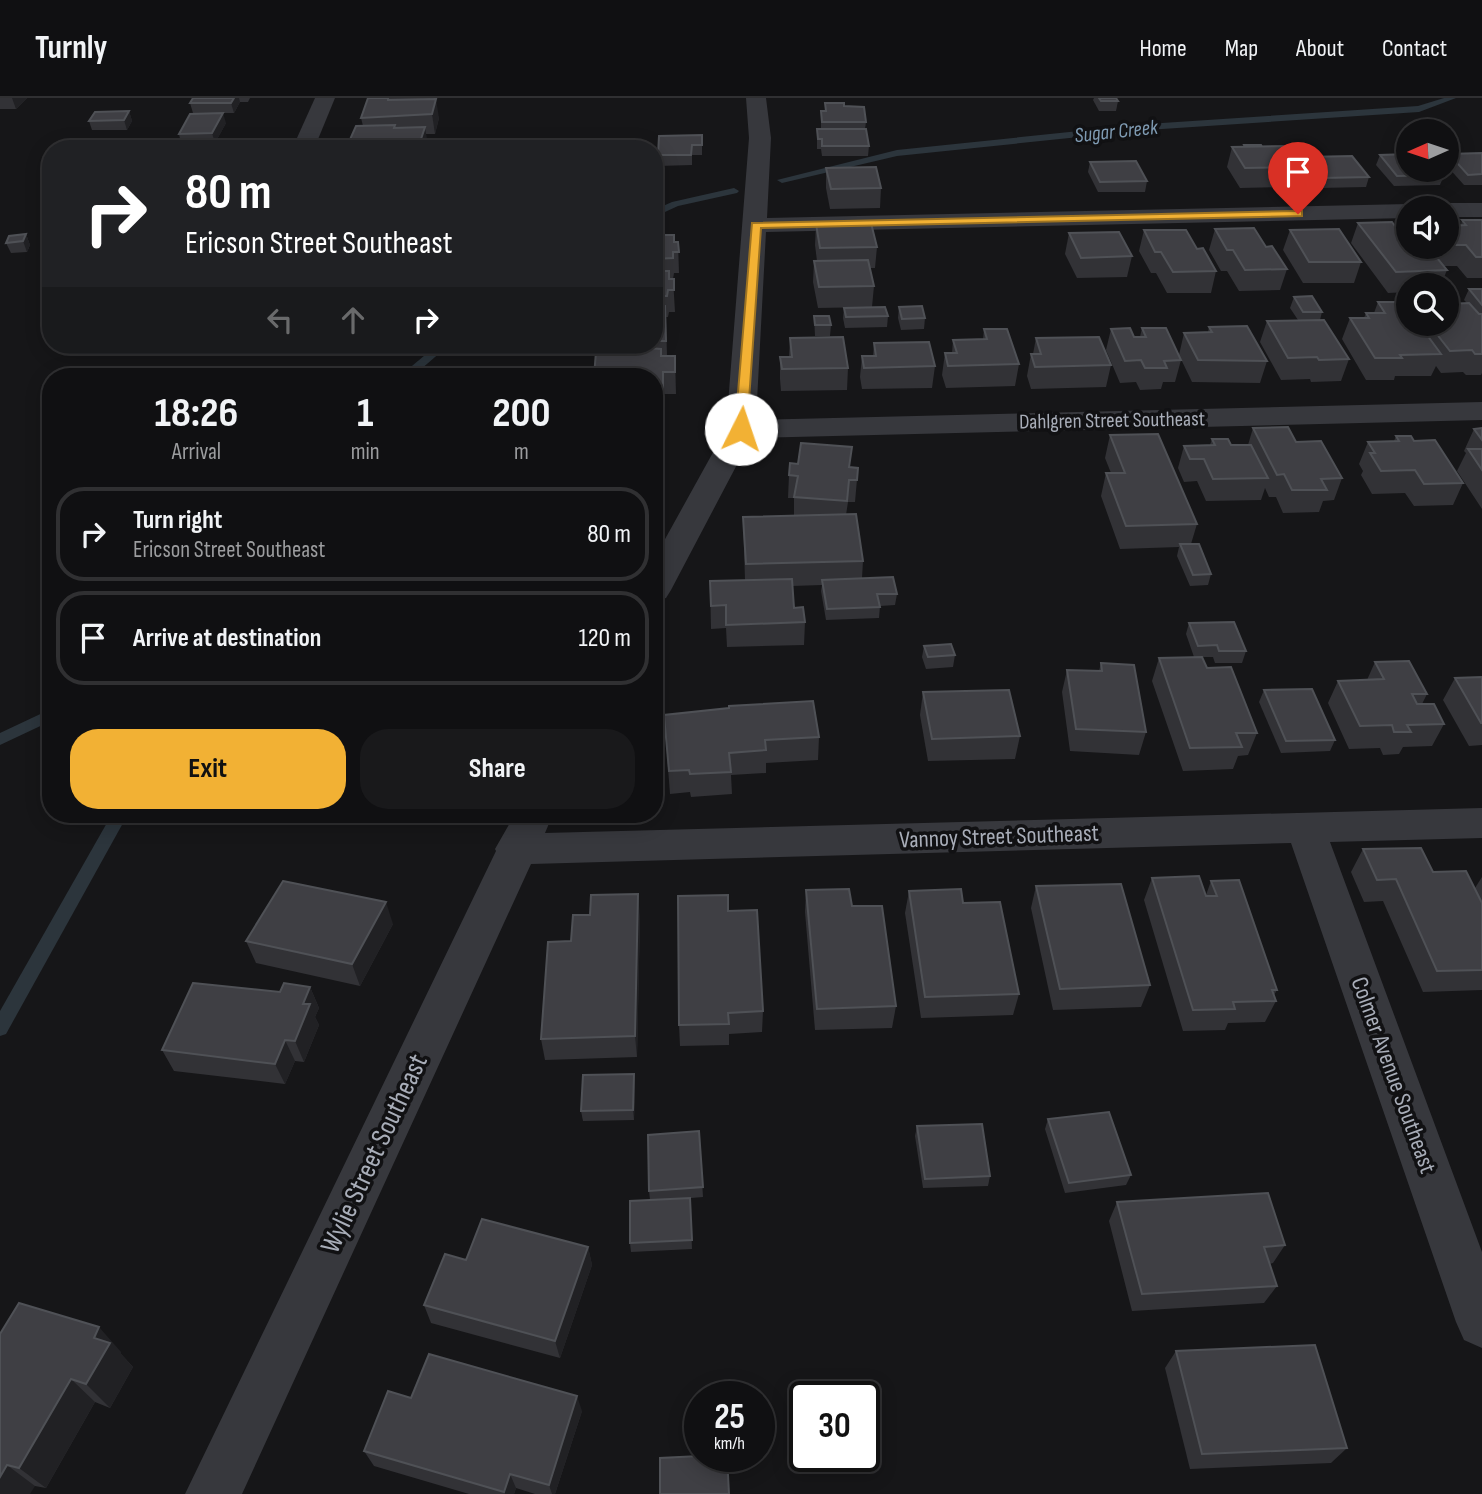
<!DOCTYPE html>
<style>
body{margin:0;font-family:"Sofia Sans Condensed",sans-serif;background:#19191b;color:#f1f3f6;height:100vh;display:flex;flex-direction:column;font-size:26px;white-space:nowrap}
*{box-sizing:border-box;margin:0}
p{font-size:23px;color:#9c9d9f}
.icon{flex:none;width:38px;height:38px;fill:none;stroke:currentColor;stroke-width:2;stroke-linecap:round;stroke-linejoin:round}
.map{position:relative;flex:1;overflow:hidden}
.panel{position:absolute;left:42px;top:270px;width:621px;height:455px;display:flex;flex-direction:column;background:#101012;border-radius:28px;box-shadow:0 4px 18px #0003,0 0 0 2px #303032}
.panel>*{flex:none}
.top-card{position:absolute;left:42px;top:42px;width:621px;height:214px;border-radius:28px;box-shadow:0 4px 18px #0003,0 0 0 2px #303032;background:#202124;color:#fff;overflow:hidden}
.needle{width:46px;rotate:267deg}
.tools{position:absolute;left:1396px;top:21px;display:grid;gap:14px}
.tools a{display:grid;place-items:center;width:63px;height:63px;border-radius:50%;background:#101012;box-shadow:0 4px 18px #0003,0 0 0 2px #303032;font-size:35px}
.speed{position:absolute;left:684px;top:1283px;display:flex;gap:14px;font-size:35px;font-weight:700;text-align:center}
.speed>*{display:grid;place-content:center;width:91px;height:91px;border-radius:50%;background:#101012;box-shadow:0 4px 18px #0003,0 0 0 2px #303032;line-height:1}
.speed small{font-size:18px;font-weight:400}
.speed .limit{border:4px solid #111;border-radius:10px;background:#fff;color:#111}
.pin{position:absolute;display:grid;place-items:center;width:60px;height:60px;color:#fff;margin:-72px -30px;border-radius:50% 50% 50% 0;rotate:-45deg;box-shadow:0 0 7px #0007}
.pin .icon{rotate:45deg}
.me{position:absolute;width:77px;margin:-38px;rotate:4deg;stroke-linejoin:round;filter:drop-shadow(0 0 5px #0008)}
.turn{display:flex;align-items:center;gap:24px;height:147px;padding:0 28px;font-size:32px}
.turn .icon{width:91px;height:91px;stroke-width:2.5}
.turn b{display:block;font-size:49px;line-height:60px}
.lanes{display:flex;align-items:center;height:66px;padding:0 28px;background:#0003;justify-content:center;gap:35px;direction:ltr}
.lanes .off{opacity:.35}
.eta{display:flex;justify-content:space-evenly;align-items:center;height:119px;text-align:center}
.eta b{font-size:42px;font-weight:700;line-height:49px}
.primary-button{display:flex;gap:14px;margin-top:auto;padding:14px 28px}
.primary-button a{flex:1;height:80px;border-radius:28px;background:#f2b134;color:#111;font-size:28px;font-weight:700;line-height:80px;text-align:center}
.primary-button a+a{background:#19191b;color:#f1f3f6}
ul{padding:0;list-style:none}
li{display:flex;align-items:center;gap:21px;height:94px;margin:0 14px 10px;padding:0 14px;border:4px solid #303032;border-radius:28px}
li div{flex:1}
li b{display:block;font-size:26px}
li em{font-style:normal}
header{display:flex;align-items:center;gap:42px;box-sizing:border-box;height:98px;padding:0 35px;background:#101012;border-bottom:2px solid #303032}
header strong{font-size:33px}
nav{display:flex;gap:38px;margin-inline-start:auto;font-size:24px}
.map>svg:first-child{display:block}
</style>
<header>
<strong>Turnly</strong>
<nav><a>Home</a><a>Map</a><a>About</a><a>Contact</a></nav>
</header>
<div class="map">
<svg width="1482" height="1396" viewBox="0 0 1482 1396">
<rect width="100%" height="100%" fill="#161618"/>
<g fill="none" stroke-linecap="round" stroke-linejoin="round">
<g fill="#2c353c" fill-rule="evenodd">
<path d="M1444 0H1456L1419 14 1147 32 897 58 782 85 777 82 897 52 1147 26 1418 8Z"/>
<path d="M734 90 739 93 737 95 678 108 654 119V112L672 104Z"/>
<path d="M437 247H449L413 278H400Z"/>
<path d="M51 611V623L0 647V635Z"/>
<path d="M112 716H128L6 936 0 938V913Z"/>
</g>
<g fill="#37383d" fill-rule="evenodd">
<path d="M315 0H335L314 51H292Z"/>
<path d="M746 0H766L771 40 767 120 1409 106 1419 110H1409V120L766 134 756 322 1482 304V322L751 340 671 492 666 500 654 503V461L726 331 749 40Z"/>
<path d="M1447 105H1482V119H1447V110H1436Z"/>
<path d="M1482 710V740L1330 744 1482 1154V1250L1464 1242 1456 1224 1291 745 531 766 242 1396H185L496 753 495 751 515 716H553L545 735Z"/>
</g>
</g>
<g fill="#323236">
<path d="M0 0H27L16 11H0Z"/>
<path d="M193 0H250L248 4H240L234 15H193L190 5Z"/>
<path d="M368 0H430L439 20 435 36H426L427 51H350L348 46 363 28 361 20Z"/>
<path d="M1094 0H1116L1118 3 1116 13H1099L1093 2Z"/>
<path d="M825 5 844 8 866 24 865 31 869 48 868 58H822L821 51H817V31H821V13H825Z"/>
<path d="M129 13 132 23 127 32H92L89 23Z"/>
<path d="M226 25 215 45 181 46 179 36Z"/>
<path d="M702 37V57H692V67L658 68V57Z"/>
<path d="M1244 47 1297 57 1294 67 1296 69 1290 89 1240 90 1227 69 1232 49H1243Z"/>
<path d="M1482 55V87H1464L1447 68V61L1449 56Z"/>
<path d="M1380 57 1444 77 1440 87 1394 88 1376 67Z"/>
<path d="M1307 59 1369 79 1366 89 1319 90 1304 69Z"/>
<path d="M1090 64 1147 83 1145 94H1098L1088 74Z"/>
<path d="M826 70 881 90 880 110 830 111 826 90Z"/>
<path d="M1462 122H1482V180H1467L1457 168H1444L1447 172 1441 187H1409V194L1388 195 1351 145 1358 125 1409 149H1447V128L1461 127Z"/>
<path d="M816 126 877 149 875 170H870L874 188 872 209 818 210 813 184 814 163H817L815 147Z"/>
<path d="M1215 131 1287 171 1280 192 1239 193 1227 173H1221L1209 152Z"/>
<path d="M1144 132 1197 151 1216 173 1211 195H1167L1156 175H1151L1139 153Z"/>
<path d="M1290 132 1361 164 1354 185H1303L1283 152Z"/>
<path d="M1069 135 1132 158 1127 179 1077 180 1065 156Z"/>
<path d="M26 136 30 147 27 154 11 155 6 145Z"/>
<path d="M654 137 674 144H678L679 175H674L673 181 675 214H669L668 219H666L667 258H675L676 296H664V312H654V278L617 253 623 249V247H654Z"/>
<path d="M1469 191H1482V275L1481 277H1466L1463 274 1441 275 1436 268 1431 278H1395L1394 282H1366L1342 241 1350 220H1364L1366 215H1374L1378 204 1407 214 1409 226H1429L1467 205 1464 202Z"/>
<path d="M1294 199 1322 214 1320 222 1349 261 1341 283 1311 284 1310 281 1281 282 1260 244 1267 223 1298 222 1290 210Z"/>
<path d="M899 209 925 220 924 231 901 232 898 220Z"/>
<path d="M844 210 888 218 887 229 845 230 843 220Z"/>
<path d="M814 218 831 227 830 238H815Z"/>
<path d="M1209 229 1267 263 1260 285 1192 284 1179 257 1184 235 1208 234Z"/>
<path d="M1142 230 1181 262 1175 284H1163L1161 291 1140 292 1136 284 1120 285 1106 252 1111 231 1134 239H1140Z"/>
<path d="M984 231 1019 266 1015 288 946 290 942 277 945 255H952L953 242 983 241Z"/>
<path d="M790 240 848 270 847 292 781 293 780 281V259H789Z"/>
<path d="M1036 240 1111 267 1106 289 1031 291 1027 278 1031 256H1033Z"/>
<path d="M874 245 935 268 932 290 862 291 860 279 862 258H873Z"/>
<path d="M1253 330 1296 344 1342 380 1334 402 1323 403 1319 414 1283 415 1276 399H1269L1265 390 1261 402 1206 403 1197 383 1184 384 1178 370 1184 348 1210 347 1212 341 1231 347H1248Z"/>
<path d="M1482 330V411L1457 373 1466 355 1464 353 1474 331Z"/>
<path d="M1110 337 1197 426 1191 446 1211 476 1208 487 1190 488 1177 458 1179 449 1120 451 1101 398 1106 375H1111L1105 360Z"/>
<path d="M1396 338 1414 343 1463 385 1453 407 1414 408 1405 395 1372 396 1361 377 1363 373 1359 366 1368 344 1394 343Z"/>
<path d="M850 369 858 370 855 404H848L846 417 863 463 862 480 897 496 895 507 880 508 879 520 826 522 821 493 822 487 792 488 794 510 805 524 804 547 727 549 726 530 711 531 710 483 745 482 743 419 794 418V400H788L789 377Z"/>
<path d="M1189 525 1246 553 1242 565H1215L1213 559H1194L1186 536Z"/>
<path d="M924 548 955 557 953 569 926 571 922 559Z"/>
<path d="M1159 560 1207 570 1257 635 1248 657 1238 658 1233 671 1183 673 1152 583Z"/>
<path d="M1375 564 1427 596 1422 606 1444 626 1432 648 1403 649 1399 656 1383 657 1380 650 1349 651 1328 605 1338 583 1367 582Z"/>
<path d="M1101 565 1146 634 1139 657 1070 653 1062 594 1067 572 1099 573Z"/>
<path d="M1482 579V647L1469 648 1443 602 1455 580Z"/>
<path d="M1264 592 1335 642 1330 653 1281 655 1259 604Z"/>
<path d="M923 594 1020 638 1015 661 928 663 920 617Z"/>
<path d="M664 617 819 639 818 662 766 665V675L731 677 732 696 691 699 690 694 670 696Z"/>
<path d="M1363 751 1433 774 1475 790 1482 779V892L1423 894 1383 803 1364 804 1351 774Z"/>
<path d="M1152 780 1206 797 1211 783 1277 892 1274 897 1276 903 1265 924 1228 925 1225 932 1183 933 1144 802Z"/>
<path d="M1036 788 1150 887 1141 909 1053 912 1031 810Z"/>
<path d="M806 792 852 808 896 908 892 930 815 932 805 814Z"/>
<path d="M909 793 963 805 1019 896 1013 917 921 920 905 815Z"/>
<path d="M728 813 763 913 762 934 729 936V947L680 948 679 927Z"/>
<path d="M590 817 640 818 637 959 545 962 541 941 571 843Z"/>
<path d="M393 826 360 888 256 865 246 843Z"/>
<path d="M310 889 319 910 315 919 319 927 304 964 295 963 285 986 174 973 162 952 280 894Z"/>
<path d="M635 986 634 1022 583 1023 581 1013Z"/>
<path d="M1048 1021 1131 1077 1126 1087 1065 1095 1045 1031Z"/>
<path d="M917 1028 990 1078 988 1088 923 1090 915 1038Z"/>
<path d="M699 1033 703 1099 668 1102 690 1100 692 1151 631 1154 630 1145 650 1102 649 1093Z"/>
<path d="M1117 1104 1285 1147 1273 1165 1269 1166 1277 1188 1264 1205 1132 1213 1109 1123Z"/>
<path d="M588 1149 592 1167 560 1260 431 1225 424 1207 466 1162Z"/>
<path d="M0 1236 121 1254V1256L133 1269 110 1310 95 1304 46 1390 35 1388 0 1396Z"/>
<path d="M1176 1253 1347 1350 1331 1365 1190 1371 1165 1270Z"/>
<path d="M411 1300 582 1313 555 1396H535L516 1390 514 1396H469L374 1368 364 1353Z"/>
</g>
<g fill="#212124">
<path d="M12 0H27L16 11Z"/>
<path d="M234 0H239L240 4 234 15 231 5Z"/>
<path d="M436 1 439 20 435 36 432 16Z"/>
<path d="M129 13 132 23 127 32 124 22Z"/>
<path d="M223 15 226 25 215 45 212 35Z"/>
<path d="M425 29 428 49 427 51H420L419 47Z"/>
<path d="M26 136 30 147 27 154 23 143Z"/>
<path d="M638 796 640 818 637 959 635 938Z"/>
<path d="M386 804 393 826 360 888 352 866Z"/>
<path d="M310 889 319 910 315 919 319 927 304 964 295 943 303 906Z"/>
<path d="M285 942 295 963 285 986 275 966Z"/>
<path d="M634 976 635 986 634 1022 633 1012Z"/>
<path d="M588 1149 592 1167 560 1260 555 1243Z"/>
<path d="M99 1229 121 1254V1256L133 1269 110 1310 86 1286 94 1240Z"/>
<path d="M71 1281 95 1304 46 1390 19 1370Z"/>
<path d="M577 1298 582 1313 555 1396H552L549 1387Z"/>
<path d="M7 1367 35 1388 30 1396H0V1379Z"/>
<path d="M510 1376 516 1390 514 1396H505L504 1394Z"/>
</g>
<g fill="#3f3f44" stroke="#4f5156" stroke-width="2">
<path d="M193 0H234L231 5H190Z"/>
<path d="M368 0H388V2L436 1 432 16 361 20Z"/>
<path d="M1099 0H1116L1118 3H1101Z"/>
<path d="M825 5H844V8L864 9 866 24H822L821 13H826Z"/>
<path d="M129 13 124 22 89 23 95 14Z"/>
<path d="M223 15 212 35 179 36 190 16Z"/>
<path d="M395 27 394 30 425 29 419 47 348 46 356 28Z"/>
<path d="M817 31H866L869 48H822V41H818Z"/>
<path d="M702 37V47H692L691 57H658L659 38Z"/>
<path d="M218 45 216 51H170L172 46Z"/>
<path d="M1244 47H1261L1262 49H1245Z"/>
<path d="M1291 48 1297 57H1287L1296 69 1245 70 1232 49Z"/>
<path d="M1482 55V76L1468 77 1449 56Z"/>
<path d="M1409 56V72H1439L1444 77 1397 78 1380 57Z"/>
<path d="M1352 58 1369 79 1322 80 1307 59Z"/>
<path d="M1136 63 1147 83 1100 84 1090 64Z"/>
<path d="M876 69 881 90 831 91 826 70Z"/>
<path d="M1462 122H1482V159H1476L1466 147H1447V128L1466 127Z"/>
<path d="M1392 124 1395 128H1409V149H1428L1447 172 1396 174 1358 125Z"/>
<path d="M871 125 877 149 820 150 816 126Z"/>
<path d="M1254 130 1266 149 1272 148 1287 171 1245 172 1233 152H1227L1215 131Z"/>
<path d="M1339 131 1361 164H1309L1290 132Z"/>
<path d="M1144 132H1186L1197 151 1203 150 1216 173 1173 174 1161 154H1155Z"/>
<path d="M1119 134 1132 158 1081 160 1069 135Z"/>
<path d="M26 136 23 143 6 145 9 138Z"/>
<path d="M654 137H674V144H678L679 154H673V160L654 161Z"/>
<path d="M868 162 874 188 819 189 814 163Z"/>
<path d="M654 173H669V181H674V192H668L667 198H654Z"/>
<path d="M1469 191H1482V207Z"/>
<path d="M1312 198 1322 214H1303L1294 199Z"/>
<path d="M1378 204H1400L1407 214H1409V226H1419L1441 256 1400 257 1402 260H1375L1350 220H1369L1366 215H1385Z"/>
<path d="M1469 205 1479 216H1482V256H1475L1472 252 1450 253 1429 226H1447V206Z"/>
<path d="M654 208H665L666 243H654Z"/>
<path d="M922 208 925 220 902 221 899 209Z"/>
<path d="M885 209 888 218 846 219 844 210Z"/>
<path d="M814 218H829L831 227H815Z"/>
<path d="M1324 222 1349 261 1319 262 1317 259 1288 260 1267 223Z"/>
<path d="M1247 228 1267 263 1198 262 1184 235 1212 234 1209 229Z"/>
<path d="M1130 230 1134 239H1146L1142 230H1166L1181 262 1164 263 1167 270H1145L1141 262 1125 263 1111 231Z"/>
<path d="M984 231H1007L1019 266 948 268 945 255H957L953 242 987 241Z"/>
<path d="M843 239 848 270 782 271 780 259H792L790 240Z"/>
<path d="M1099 239 1111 267 1035 269 1031 256H1041L1036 240Z"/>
<path d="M929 244 935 268 864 270 862 258H876L874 245Z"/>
<path d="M617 248 661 251V258H675V274H663V290H654V278H594L596 254 617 253Z"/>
<path d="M1288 329 1296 344 1321 343 1342 380 1321 381 1327 392H1292L1284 376 1277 377 1253 330Z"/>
<path d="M1482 330V342L1474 331Z"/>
<path d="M1158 336 1197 426 1126 428 1106 375H1125L1110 337Z"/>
<path d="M1396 338H1411L1414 343 1435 342 1463 385 1424 386 1415 372 1381 373 1370 355H1375L1368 344 1399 343Z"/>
<path d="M1212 341H1228L1231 347H1251L1268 380 1213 381 1204 361H1190L1184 348 1215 347Z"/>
<path d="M801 345 852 349 849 369 858 370 857 382H849L847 403 794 399 798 378 789 377 790 365 798 366Z"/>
<path d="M1468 351H1482V372Z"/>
<path d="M856 416 863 463 746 466 743 419Z"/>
<path d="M1180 446H1199L1211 476 1193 477Z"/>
<path d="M893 479 897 496H877L880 509 827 511 822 482Z"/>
<path d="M792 481 794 510 803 509 805 524 726 527V507L711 508 710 483Z"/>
<path d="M1234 524 1246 553H1219L1217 547 1198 548 1189 525Z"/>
<path d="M951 546 955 557 928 559 924 548Z"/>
<path d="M1202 559 1207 570 1231 569 1257 635H1236L1242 649 1190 650 1159 560Z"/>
<path d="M1409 563 1427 596H1412L1417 606H1434L1444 626 1407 627 1411 634H1394L1392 627 1360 628 1338 583 1384 581 1375 564Z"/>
<path d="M1101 565 1134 567 1146 634 1076 631 1067 572 1102 573Z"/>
<path d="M1482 579V625H1481L1455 580Z"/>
<path d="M1312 591 1335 642 1286 643 1264 592Z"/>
<path d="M1009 592 1020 638 932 641 923 594Z"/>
<path d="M813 603 819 639 765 642 766 652 729 655 731 674 690 676 689 672 669 673 664 617 729 610V608Z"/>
<path d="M1421 750 1433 774 1466 773 1482 805V872L1437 873 1396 781 1377 782 1363 751Z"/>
<path d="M1199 778 1206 798H1217L1211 783 1239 782 1277 892H1272L1276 903 1233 904 1235 911 1193 912 1152 780Z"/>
<path d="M283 783 386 804 352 866 246 843Z"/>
<path d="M1121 786 1150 887 1060 891 1036 788Z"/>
<path d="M849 791 852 808H882L896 908 817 911 806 792Z"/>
<path d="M961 791 963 805 1000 804 1019 896 925 899 909 793Z"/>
<path d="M638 796 635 938 541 941 548 844 571 843 573 817H590L591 797Z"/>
<path d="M728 797V813L757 812 763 913 728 915 729 926 679 927 678 798Z"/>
<path d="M193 885 280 894 284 885 310 889 303 906H310L295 943 285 942 275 966 162 952Z"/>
<path d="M634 976 633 1012 581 1013 583 977Z"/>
<path d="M1109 1014 1131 1077 1069 1085 1048 1021Z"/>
<path d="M982 1026 990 1078 925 1081 917 1028Z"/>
<path d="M699 1033 703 1089 649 1093 648 1037Z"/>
<path d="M1268 1095 1285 1147 1264 1149 1277 1188 1142 1196 1117 1104Z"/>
<path d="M690 1100 692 1142 630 1145V1103Z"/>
<path d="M482 1121 588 1149 555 1243 424 1207 445 1156 466 1162Z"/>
<path d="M19 1205 99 1229 94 1240 110 1245 86 1286 71 1281 19 1370 7 1367 0 1379V1236Z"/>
<path d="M1315 1247 1347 1350 1202 1356 1176 1253Z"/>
<path d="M429 1256 577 1298 549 1387 510 1376 504 1394 364 1353 388 1293 411 1300Z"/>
<path d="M700 1358H727L729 1396H660V1360Z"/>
</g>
<path fill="#f2b134" stroke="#9d7322" stroke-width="2" d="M1298 113H1302V118L761 130 747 331 741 335 735 331 752 125Z"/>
<g text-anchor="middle" stroke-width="7" stroke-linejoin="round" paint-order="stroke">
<g font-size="21" font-style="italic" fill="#7f9bb3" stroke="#111113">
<text transform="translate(1116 33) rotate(-6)" y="7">Sugar Creek</text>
</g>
<g font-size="21" fill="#a8adb8" stroke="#111113">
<text transform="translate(1112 322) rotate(-1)" y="7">Dahlgren Street Southeast</text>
</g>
<g font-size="24" fill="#a8adb8" stroke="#111113">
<text transform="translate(999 738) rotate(-2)" y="8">Vannoy Street Southeast</text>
<text transform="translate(1394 977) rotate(70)" y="8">Colmer Avenue Southeast</text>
</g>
<g font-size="28" fill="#a8adb8" stroke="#111113">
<text transform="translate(373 1055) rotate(-65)" y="10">Wylie Street Southeast</text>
</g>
</g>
</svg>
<div class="tools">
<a><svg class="needle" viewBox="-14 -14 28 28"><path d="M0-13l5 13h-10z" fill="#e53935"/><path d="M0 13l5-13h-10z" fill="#9c9d9f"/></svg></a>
<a><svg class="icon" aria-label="sound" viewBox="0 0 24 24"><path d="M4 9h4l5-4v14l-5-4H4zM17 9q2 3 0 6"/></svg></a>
<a><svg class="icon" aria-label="search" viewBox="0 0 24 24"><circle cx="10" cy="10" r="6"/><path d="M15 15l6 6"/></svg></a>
</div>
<div class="speed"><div>25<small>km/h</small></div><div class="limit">30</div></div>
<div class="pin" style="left:1298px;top:116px;background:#d93025"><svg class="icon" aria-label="arrive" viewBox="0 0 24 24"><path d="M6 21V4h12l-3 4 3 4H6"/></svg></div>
<svg class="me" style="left:741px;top:331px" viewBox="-20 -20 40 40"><circle r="19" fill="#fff"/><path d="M0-13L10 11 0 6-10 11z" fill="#f2b134"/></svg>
<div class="top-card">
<div class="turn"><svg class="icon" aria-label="right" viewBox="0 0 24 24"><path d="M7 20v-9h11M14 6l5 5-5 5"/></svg><div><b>80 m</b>Ericson Street Southeast</div></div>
<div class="lanes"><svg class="icon off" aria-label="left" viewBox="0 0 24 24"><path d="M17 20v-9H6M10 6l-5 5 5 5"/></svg><svg class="icon off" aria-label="ahead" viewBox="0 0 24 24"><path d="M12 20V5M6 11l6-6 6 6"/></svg><svg class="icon" aria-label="right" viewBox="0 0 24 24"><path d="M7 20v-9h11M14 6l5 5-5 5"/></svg></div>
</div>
<section class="panel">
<div class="eta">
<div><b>18:26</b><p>Arrival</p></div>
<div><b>1</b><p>min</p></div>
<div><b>200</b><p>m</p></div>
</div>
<ul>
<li><svg class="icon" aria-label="right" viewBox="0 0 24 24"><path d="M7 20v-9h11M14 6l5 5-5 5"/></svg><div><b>Turn right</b><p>Ericson Street Southeast</p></div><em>80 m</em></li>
<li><svg class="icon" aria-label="arrive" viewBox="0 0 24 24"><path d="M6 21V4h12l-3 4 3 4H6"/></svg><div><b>Arrive at destination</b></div><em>120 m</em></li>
</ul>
<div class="primary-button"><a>Exit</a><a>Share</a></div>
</section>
</div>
